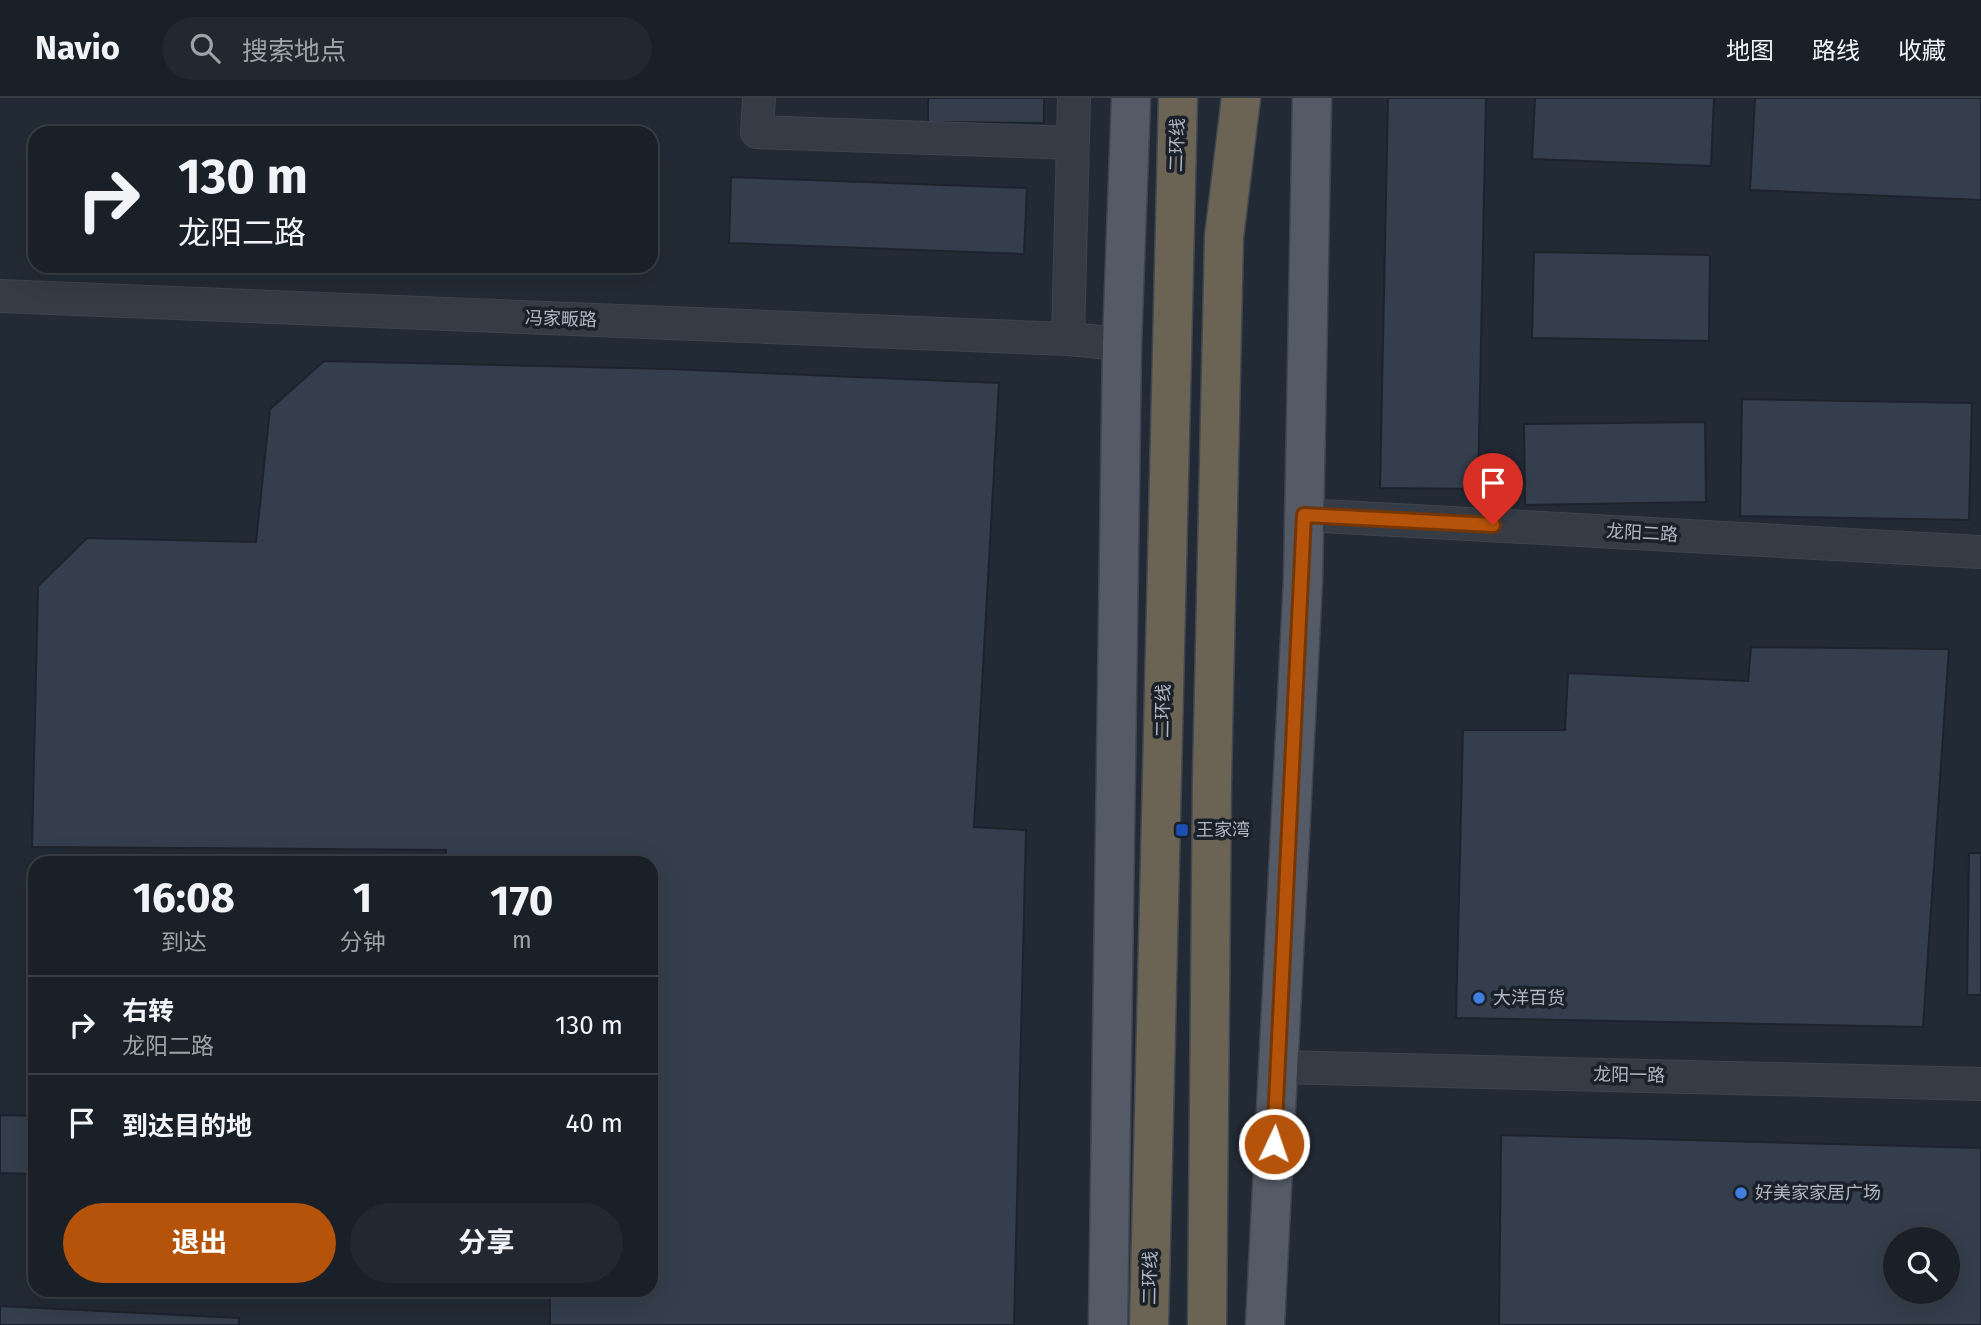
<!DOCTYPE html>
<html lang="zh">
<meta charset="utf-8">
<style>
body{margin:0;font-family:"Fira Sans","Noto Sans SC",sans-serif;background:#232830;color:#f1f3f6;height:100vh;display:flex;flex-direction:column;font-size:26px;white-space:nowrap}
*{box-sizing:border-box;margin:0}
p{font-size:23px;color:#9fa3a8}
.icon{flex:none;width:38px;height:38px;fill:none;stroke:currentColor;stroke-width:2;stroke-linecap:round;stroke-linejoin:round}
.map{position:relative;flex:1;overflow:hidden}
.side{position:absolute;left:28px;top:758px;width:630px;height:441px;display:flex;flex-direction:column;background:#1a2028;border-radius:21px;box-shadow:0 7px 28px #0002,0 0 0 2px #383e45}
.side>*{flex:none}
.top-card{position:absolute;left:28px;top:28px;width:630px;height:147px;border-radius:21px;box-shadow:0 7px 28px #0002,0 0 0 2px #383e45;background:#1a2028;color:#f1f3f6;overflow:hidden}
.buttons{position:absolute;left:1883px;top:1129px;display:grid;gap:14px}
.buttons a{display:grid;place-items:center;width:77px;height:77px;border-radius:50%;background:#1a2028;box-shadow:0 7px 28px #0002,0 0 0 2px #383e45;font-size:35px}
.pin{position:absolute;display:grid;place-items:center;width:60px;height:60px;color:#fff;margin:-72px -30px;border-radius:50% 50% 50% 0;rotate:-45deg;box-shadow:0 0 7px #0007}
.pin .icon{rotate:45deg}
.me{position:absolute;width:77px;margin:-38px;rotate:3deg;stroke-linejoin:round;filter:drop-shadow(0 0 5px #0008)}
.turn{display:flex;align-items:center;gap:24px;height:147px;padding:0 35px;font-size:32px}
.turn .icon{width:91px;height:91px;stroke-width:2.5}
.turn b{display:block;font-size:49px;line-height:60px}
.eta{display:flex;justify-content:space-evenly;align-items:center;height:119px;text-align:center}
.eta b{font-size:42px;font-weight:700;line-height:49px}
.primary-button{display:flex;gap:14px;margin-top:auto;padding:14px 35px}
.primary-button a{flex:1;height:80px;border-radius:42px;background:#b45309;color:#fff;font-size:28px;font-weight:700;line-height:80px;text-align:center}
.primary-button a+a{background:#232830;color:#f1f3f6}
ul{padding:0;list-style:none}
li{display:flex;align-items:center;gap:21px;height:98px;padding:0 35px;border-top:2px solid #383e45}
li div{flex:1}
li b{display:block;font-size:26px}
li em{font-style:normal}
header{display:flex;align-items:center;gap:42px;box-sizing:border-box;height:98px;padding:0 35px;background:#1a2028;border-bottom:2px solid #383e45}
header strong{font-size:33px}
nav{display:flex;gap:38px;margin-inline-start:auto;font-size:24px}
.search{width:490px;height:63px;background:#232830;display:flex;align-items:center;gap:18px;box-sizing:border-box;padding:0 24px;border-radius:38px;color:#9fa3a8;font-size:26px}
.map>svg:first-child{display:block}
</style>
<header>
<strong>Navio</strong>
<div class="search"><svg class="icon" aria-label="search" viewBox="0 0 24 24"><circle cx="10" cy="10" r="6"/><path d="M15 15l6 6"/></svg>搜索地点</div>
<nav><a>地图</a><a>路线</a><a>收藏</a></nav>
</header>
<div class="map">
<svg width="1981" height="1227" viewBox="0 0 1981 1227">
<rect width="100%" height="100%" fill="#222a35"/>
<g fill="#353e4c" stroke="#1d232d" stroke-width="2" fill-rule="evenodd">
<path d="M928 0H1044V25L928 24Z"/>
<path d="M1388 0H1486L1478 391 1380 390Z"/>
<path d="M1535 0H1714L1711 68 1532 61Z"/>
<path d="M1755 0H1981V102L1750 92Z"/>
<path d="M731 79 1027 90 1024 156 729 145Z"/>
<path d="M1534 154 1710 157 1709 243 1532 240Z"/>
<path d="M324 263 670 271 999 285 974 729 1026 732 1014 1227H550V1192H651V765H445L446 752 32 749 38 488 87 440 256 444 270 311Z"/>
<path d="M1742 301 1972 305 1969 422 1740 418Z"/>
<path d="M1705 324 1706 404 1525 407 1524 326Z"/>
<path d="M1751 549 1949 551 1923 929 1456 920 1463 632H1565L1568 575 1748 583Z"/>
<path d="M1969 755H1981V897H1967Z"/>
<path d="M0 1017 35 1018V1076L0 1075Z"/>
<path d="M1501 1037 1981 1050V1227H1499ZM1895 1141H1948V1194H1895Z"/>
<path d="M0 1208 239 1220V1227H0Z"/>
</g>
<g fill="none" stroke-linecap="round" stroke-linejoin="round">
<g stroke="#3f4550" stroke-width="34">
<g id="minor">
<path d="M759 0 757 34 1073 45"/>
<path d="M0 198 1068 241 1122 246"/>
<path d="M1068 241 1074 0"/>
<path d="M1304 417 1981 454"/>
<path d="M1278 969 1981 986"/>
</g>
</g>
<g stroke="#3f4550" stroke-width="41">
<g id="major">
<path d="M1108 1227 1122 246 1131 0"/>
<path d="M1265 1227 1303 482 1312 0"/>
</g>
</g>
<g stroke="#404751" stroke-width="41">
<g id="highway">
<path d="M1224 139 1241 0"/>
<path d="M1149 1227 1178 0"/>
<path d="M1207 1227 1212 681"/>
</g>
</g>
<use href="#minor" stroke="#363c46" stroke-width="32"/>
<use href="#major" stroke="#545b66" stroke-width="38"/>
<use href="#highway" stroke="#6b6353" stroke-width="38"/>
<g stroke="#404751" stroke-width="41" stroke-linecap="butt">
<path id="highway-bridge" d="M1212 681 1224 139"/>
</g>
<use href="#highway-bridge" stroke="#6b6353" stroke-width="38"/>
</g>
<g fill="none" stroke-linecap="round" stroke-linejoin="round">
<g stroke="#753606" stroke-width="18">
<path id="route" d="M1274 1046 1304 417 1493 427"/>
</g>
<use href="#route" stroke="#b45309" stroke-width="12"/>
</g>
<rect fill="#1a4fb4" stroke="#1b212b" stroke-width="2.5" x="1175" y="725" width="14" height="14" rx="3.5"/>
<g fill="#3f7fe0" stroke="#1b212b" stroke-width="2.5">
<circle cx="1479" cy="900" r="7"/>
<circle cx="1741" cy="1095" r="7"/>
</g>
<g text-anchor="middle" stroke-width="7" stroke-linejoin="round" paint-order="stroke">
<g font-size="18" fill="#b0b7c3" stroke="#1b212b">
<text transform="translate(1177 47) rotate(-88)" y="6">二环线</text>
<text transform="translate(561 221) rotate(2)" y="6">冯家畈路</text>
<text transform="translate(1642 435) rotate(3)" y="6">龙阳二路</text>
<text transform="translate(1163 613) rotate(-89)" y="6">二环线</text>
<text transform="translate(1629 977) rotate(1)" y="6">龙阳一路</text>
<text transform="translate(1150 1180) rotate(-89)" y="6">二环线</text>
</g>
<g font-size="18" fill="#b0b7c3" stroke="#1b212b" text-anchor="start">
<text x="1196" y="738">王家湾</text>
<text x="1493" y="906">大洋百货</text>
<text x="1755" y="1101">好美家家居广场</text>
</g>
</g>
</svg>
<div class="buttons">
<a><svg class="icon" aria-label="search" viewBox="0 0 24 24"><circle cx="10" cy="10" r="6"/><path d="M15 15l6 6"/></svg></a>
</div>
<div class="pin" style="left:1493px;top:427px;background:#d93025"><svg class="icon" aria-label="arrive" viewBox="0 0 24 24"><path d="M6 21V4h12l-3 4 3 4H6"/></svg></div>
<svg class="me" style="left:1274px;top:1046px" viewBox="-20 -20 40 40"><circle r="17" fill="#b45309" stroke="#fff" stroke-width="3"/><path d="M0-11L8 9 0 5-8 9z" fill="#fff"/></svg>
<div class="top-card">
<div class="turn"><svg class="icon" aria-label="right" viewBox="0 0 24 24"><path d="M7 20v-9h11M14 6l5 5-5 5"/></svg><div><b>130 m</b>龙阳二路</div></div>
</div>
<section class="side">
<div class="eta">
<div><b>16:08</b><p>到达</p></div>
<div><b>1</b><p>分钟</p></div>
<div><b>170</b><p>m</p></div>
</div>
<ul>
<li><svg class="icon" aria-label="right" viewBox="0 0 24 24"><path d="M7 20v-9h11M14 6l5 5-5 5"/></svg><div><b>右转</b><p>龙阳二路</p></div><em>130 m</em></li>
<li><svg class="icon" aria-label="arrive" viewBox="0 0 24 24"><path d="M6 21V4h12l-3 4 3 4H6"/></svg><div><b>到达目的地</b></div><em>40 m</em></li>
</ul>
<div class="primary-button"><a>退出</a><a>分享</a></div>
</section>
</div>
